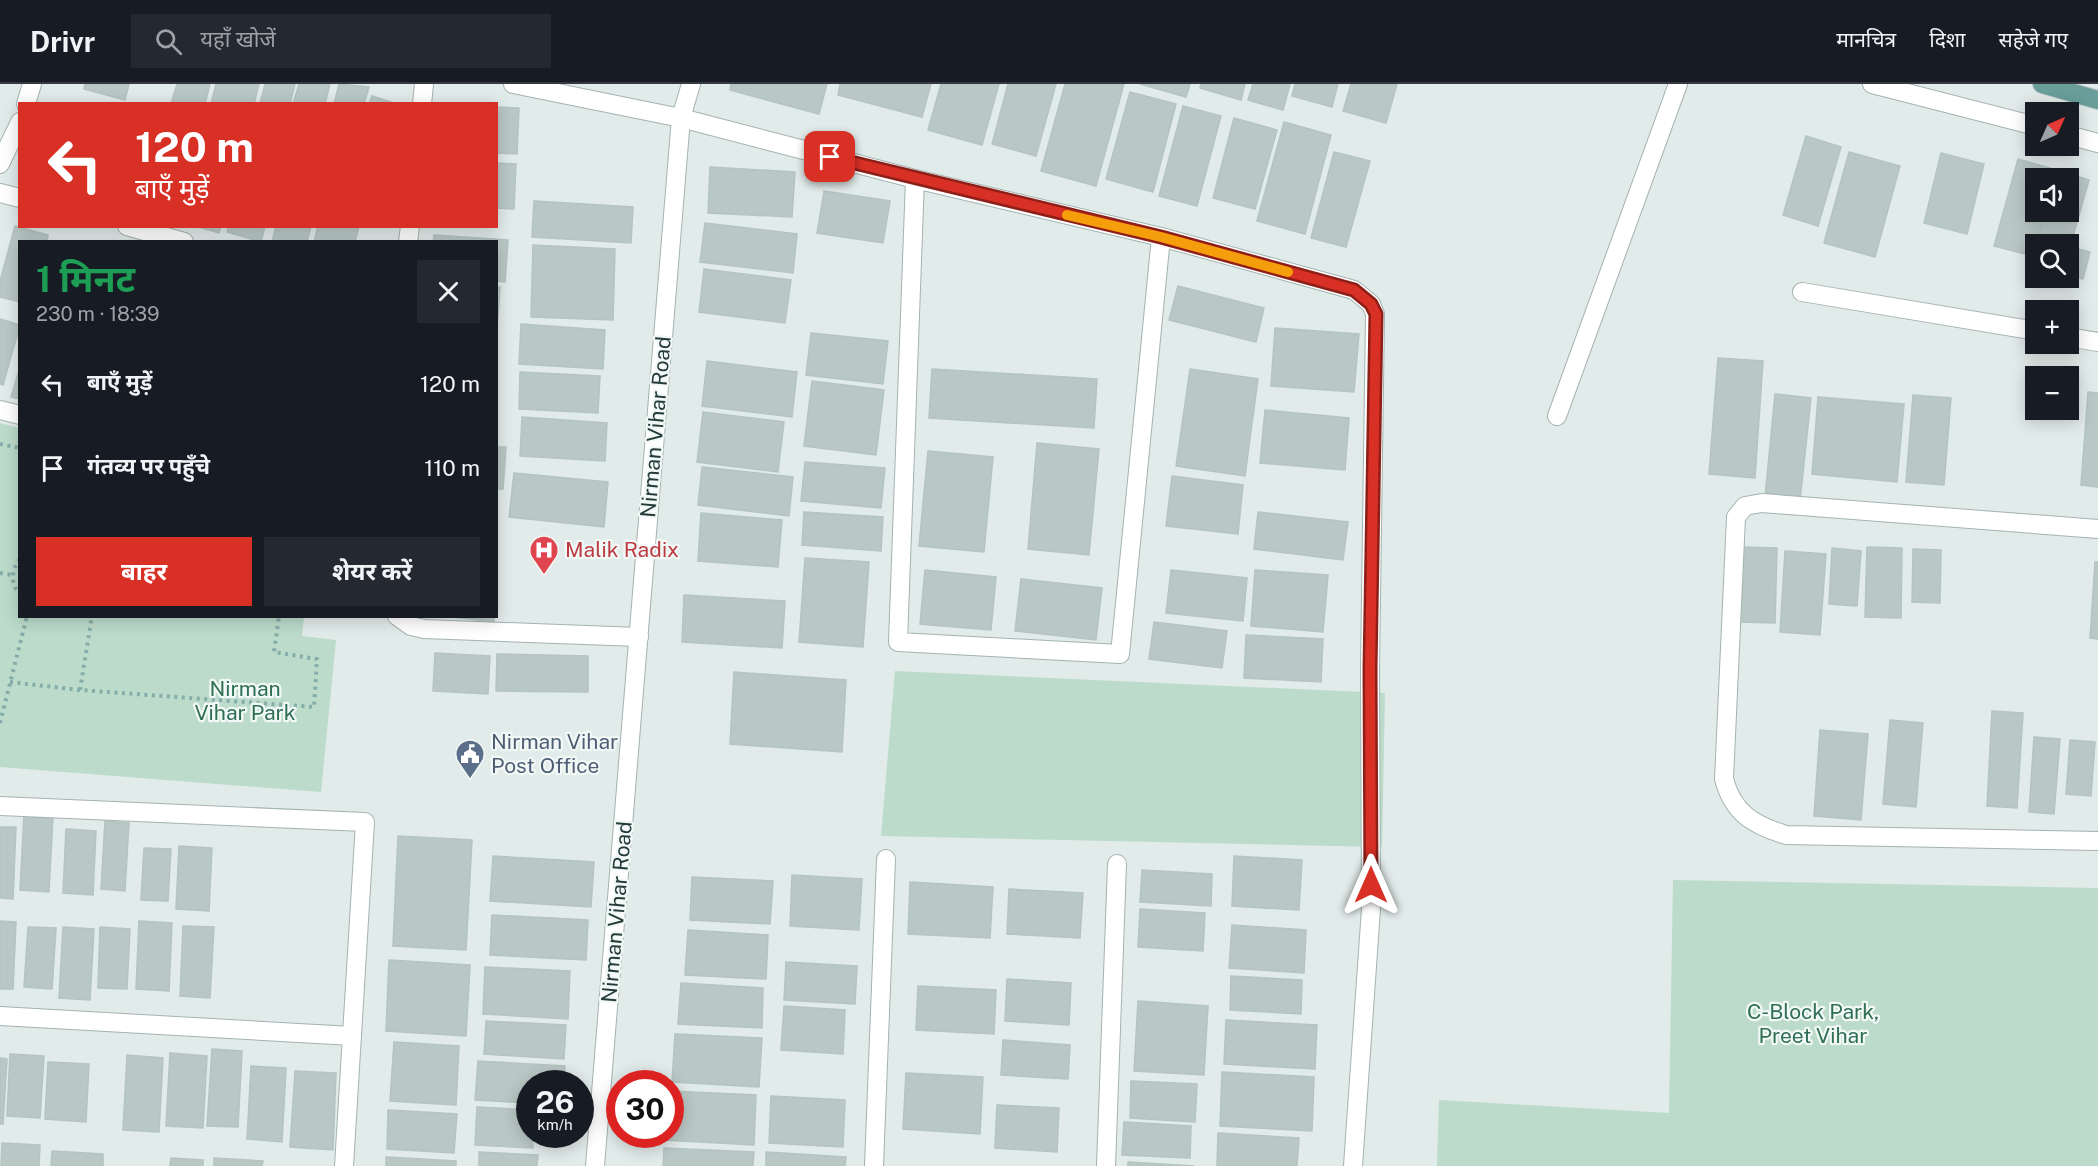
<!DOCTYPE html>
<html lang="hi">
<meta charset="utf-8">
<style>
body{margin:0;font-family:"Public Sans","Noto Sans Devanagari",sans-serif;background:#242831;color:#f1f3f6;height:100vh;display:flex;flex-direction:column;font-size:22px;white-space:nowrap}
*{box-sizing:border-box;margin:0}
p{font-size:20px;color:#9ea1a6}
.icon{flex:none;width:33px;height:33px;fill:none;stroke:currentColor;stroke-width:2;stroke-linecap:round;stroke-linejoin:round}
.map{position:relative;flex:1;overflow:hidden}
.details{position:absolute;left:18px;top:156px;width:480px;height:378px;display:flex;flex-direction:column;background:#171b24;border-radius:0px;box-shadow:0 3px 15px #0003}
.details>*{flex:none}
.top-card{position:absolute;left:18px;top:18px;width:480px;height:126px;border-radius:0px;box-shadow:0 3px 15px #0003;background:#d93025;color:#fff;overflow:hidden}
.needle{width:39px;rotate:45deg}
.buttons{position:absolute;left:2025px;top:18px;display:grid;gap:12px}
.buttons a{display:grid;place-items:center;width:54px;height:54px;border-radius:0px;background:#171b24;box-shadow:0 3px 15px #0003;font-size:30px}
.speed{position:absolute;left:516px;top:986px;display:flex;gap:12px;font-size:30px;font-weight:700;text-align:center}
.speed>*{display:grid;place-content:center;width:78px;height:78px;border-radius:50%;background:#171b24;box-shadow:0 3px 15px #0003;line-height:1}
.speed small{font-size:15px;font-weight:400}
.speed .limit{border:9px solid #d22;background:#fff;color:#111}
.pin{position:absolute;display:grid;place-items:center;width:51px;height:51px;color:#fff;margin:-26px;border-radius:12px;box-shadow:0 3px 9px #0006}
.me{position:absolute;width:66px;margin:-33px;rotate:0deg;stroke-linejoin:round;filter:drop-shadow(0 0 4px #0008)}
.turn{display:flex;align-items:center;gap:21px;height:126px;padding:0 18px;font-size:27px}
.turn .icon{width:78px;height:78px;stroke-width:2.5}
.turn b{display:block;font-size:42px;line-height:51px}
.round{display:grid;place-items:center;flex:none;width:63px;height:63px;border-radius:0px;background:#242831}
.summary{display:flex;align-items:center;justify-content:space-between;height:102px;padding:0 18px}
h1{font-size:36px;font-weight:700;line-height:45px;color:#1e9e55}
.button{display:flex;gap:12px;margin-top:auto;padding:12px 18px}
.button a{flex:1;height:69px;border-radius:0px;background:#d93025;color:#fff;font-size:24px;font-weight:700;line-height:69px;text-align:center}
.button a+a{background:#242831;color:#f1f3f6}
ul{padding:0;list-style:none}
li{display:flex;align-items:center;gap:18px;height:84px;padding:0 18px}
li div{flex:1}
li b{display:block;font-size:22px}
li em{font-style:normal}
header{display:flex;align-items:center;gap:36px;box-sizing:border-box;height:84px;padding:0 30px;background:#171b24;border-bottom:2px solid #363941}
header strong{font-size:28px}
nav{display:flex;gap:33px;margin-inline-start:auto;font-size:21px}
.search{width:420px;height:54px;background:#242831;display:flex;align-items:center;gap:15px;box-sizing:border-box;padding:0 21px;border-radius:0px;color:#9ea1a6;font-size:22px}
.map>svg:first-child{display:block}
</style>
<header>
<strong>Drivr</strong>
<div class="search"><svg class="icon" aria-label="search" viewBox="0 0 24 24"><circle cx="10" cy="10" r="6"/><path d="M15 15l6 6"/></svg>यहाँ खोजें</div>
<nav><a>मानचित्र</a><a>दिशा</a><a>सहेजे गए</a></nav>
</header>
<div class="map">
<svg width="2098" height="1082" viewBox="0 0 2098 1082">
<rect width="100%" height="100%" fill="#e1ebe9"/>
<g fill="#bcdbcb">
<path d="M0 339 19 344 20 532 304 533 302 552 336 556 321 708 0 683Z"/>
<path d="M895 587 1385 609 1382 763 881 752Z"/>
<path d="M1673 796 2098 804V1082H1437L1439 1016 1669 1029Z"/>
</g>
<g fill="#bac8c5" stroke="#b4c4c1" stroke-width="1.5">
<path d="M85 0H129L125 16 84 5Z"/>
<path d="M177 0H210L205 20H171Z"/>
<path d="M216 0H259L254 20H211Z"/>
<path d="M265 0H295L290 20H260Z"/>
<path d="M299 0H330L325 20H293Z"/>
<path d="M339 0 369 3 364 20H334Z"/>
<path d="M731 0H827L819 30 730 6Z"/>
<path d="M840 0H931L922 33 838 11Z"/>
<path d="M941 0H999L982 61 928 46Z"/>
<path d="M1008 0H1056L1036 72 992 60Z"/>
<path d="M1065 0H1124L1096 102 1041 87Z"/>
<path d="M1140 0H1190L1186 13Z"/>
<path d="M1201 0H1245L1241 16 1200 4Z"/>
<path d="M1253 0H1290L1283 26 1248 16Z"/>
<path d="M1295 0H1338L1332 23 1292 12Z"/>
<path d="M1351 0H1397L1386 39 1343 27Z"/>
<path d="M1130 8 1176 20 1153 108 1106 95Z"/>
<path d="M372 12 397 20H369Z"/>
<path d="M1183 22 1221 32 1197 122 1159 112Z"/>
<path d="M496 23 519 24 517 70 496 69Z"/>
<path d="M1234 34 1277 46 1255 125 1213 114Z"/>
<path d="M1284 38 1331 51 1305 150 1257 137Z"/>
<path d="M1806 52 1841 63 1818 142 1783 131Z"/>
<path d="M1334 68 1370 77 1346 163 1311 154Z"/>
<path d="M1849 68 1900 82 1875 173 1824 159Z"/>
<path d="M1941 69 1984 80 1967 150 1924 139Z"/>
<path d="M2018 75 2057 86 2055 94H2036V128H2045L2033 172 1994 162Z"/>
<path d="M496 79 516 80 514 125 496 124Z"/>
<path d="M710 83 795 88 792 133 708 129Z"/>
<path d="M2057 86 2089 96 2070 163 2090 168 2083 195 2068 191V160H2036L2045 128H2068V94H2055Z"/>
<path d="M824 107 890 117 883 159 817 149Z"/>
<path d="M534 117 633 123 631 159 532 153Z"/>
<path d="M705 139 797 150 793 189 700 178Z"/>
<path d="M15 142 48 151 47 158H20V218L0 213V197Z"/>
<path d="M196 142H221L219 149Z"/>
<path d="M229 142H265L261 158 227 148Z"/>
<path d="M276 142H311L307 158H272Z"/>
<path d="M318 142H359L355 158H314Z"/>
<path d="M434 151 508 156 505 198 496 197V158H433Z"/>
<path d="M533 161 615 165 613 236 531 233Z"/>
<path d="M704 185 791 196 785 239 699 228Z"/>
<path d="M1178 202 1264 224 1256 258 1169 236Z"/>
<path d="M496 203H500L497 245H496Z"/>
<path d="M0 235 20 241 3 301 0 300Z"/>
<path d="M521 240 605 246 603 285 519 280Z"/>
<path d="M1275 244 1359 250 1354 308 1271 302Z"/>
<path d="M811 249 888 257 883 300 806 291Z"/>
<path d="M1718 274 1763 277 1755 394 1709 390Z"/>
<path d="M707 277 797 288 792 333 702 322Z"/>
<path d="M20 283V315L11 313Z"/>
<path d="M932 285 1097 295 1094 344 929 334Z"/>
<path d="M1190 285 1258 295 1245 392 1176 382Z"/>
<path d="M520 288 600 292 598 329 519 325Z"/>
<path d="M812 297 884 306 876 371 804 362Z"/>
<path d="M2088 308 2098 309V403L2081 401Z"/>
<path d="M1775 310 1811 314 1800 417 1765 413Z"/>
<path d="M1913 311 1951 314 1944 401 1906 398Z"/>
<path d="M1818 313 1904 320 1897 398 1812 390Z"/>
<path d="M1265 326 1349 334 1345 386 1260 379Z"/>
<path d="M703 328 784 338 778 388 697 378Z"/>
<path d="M522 333 607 339 605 377 520 372Z"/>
<path d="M1037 359 1099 365 1089 471 1028 465Z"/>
<path d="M496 363H506L503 405H496Z"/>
<path d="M928 367 993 373 984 468 919 462Z"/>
<path d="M805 378 885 384 881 424 801 417Z"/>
<path d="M702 383 793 393 789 432 698 421Z"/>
<path d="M514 389 608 398 604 443 509 433Z"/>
<path d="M1172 392 1243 401 1238 450 1166 442Z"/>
<path d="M804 428 883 433 881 467 802 461Z"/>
<path d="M1258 428 1348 438 1343 476 1254 465Z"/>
<path d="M701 429 782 436 778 483 698 477Z"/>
<path d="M1742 463 1777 464 1775 539 1740 538Z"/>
<path d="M1867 463 1902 464 1901 534 1865 533Z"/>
<path d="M1832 464 1861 467 1857 522 1829 520Z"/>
<path d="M1913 465 1941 466 1940 519 1912 518Z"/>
<path d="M1785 467 1826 470 1820 551 1780 548Z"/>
<path d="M805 474 869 478 863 563 799 558Z"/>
<path d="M2095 478H2098V555L2090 554Z"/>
<path d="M925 486 996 493 991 546 920 540Z"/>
<path d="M1171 486 1247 494 1243 537 1166 529Z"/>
<path d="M1255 486 1328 491 1323 548 1251 542Z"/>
<path d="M1021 495 1102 504 1096 556 1015 547Z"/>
<path d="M684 511 785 517 782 564 682 558Z"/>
<path d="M445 532H494V538Z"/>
<path d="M1154 538 1227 547 1222 584 1149 575Z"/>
<path d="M1246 551 1323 555 1321 598 1244 594Z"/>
<path d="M435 569 490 572 488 610 433 607Z"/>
<path d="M497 570 588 572V608L496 607Z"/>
<path d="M734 588 846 596 842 668 730 660Z"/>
<path d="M1992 627 2023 629 2017 724 1987 722Z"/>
<path d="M1890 636 1923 639 1916 723 1883 720Z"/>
<path d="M1820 646 1868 650 1861 736 1814 732Z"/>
<path d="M2034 653 2060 655 2054 730 2029 728Z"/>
<path d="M2070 656 2095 658 2091 712 2066 710Z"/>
<path d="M24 730 53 732 49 808 20 806Z"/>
<path d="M105 737 129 739 125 807 101 805Z"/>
<path d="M0 743H16L13 815 0 814Z"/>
<path d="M66 745 96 747 93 811 63 809Z"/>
<path d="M398 752 472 756 466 866 393 862Z"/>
<path d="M179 762 212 764 209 827 176 825Z"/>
<path d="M144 764 171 765 168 817 141 816Z"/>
<path d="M493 772 594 778 591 823 490 817Z"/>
<path d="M1234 772 1302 776 1299 826 1232 822Z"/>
<path d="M1142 786 1212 790 1211 822 1140 818Z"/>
<path d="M792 791 862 795 859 846 790 842Z"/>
<path d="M692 793 773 797 770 840 690 836Z"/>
<path d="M910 798 993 803 990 854 908 850Z"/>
<path d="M1009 805 1083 809 1080 854 1007 850Z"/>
<path d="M1140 825 1205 829 1203 867 1138 863Z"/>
<path d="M492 831 588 836 586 876 490 871Z"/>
<path d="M0 837 16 838 13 905H0Z"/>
<path d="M139 837 172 839 169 907 136 905Z"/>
<path d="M1232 841 1306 846 1304 889 1229 884Z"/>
<path d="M183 842 214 843 210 914 180 912Z"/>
<path d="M28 843 56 844 52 905 24 903Z"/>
<path d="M63 843 94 845 90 916 59 914Z"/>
<path d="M100 843 130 845 127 905 98 904Z"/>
<path d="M688 846 768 851 766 895 685 891Z"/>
<path d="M389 876 470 881 466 952 386 947Z"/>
<path d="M786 878 857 882 855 920 784 916Z"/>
<path d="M485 883 570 887 568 935 483 930Z"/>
<path d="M1231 892 1302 896 1301 930 1230 926Z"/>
<path d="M1007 895 1071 899 1069 941 1005 937Z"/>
<path d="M681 899 763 904 762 944 678 940Z"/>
<path d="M918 902 996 906 994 950 916 946Z"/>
<path d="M1138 917 1208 922 1204 991 1134 987Z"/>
<path d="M784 922 845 926 843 970 781 966Z"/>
<path d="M1226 936 1317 941 1315 985 1224 980Z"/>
<path d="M486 937 566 941 564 975 484 970Z"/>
<path d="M675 950 762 954 759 1003 672 998Z"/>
<path d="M1003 956 1070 961 1068 995 1001 991Z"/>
<path d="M394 958 459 962 456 1021 390 1017Z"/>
<path d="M212 965 242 967 238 1043 207 1042Z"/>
<path d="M170 969 207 972 203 1044 166 1042Z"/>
<path d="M10 970 44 972 40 1034 7 1032Z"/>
<path d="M127 971 163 974 159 1048 123 1046Z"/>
<path d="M0 974 7 975 3 1040H0Z"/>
<path d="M478 977 565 982 564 999H530V1019L475 1016Z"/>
<path d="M48 978 89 980 86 1038 45 1035Z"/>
<path d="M251 982 286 984 282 1058 247 1055Z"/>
<path d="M295 987 336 989 333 1066 290 1063Z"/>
<path d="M1222 988 1314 993 1312 1047 1220 1042Z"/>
<path d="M906 989 983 993 980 1050 903 1045Z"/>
<path d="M1131 997 1197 1000 1195 1038 1130 1034Z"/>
<path d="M670 1007 756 1011 754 1061 664 1056 665 1050H670Z"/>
<path d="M771 1012 845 1016 843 1063 769 1059Z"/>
<path d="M997 1021 1059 1024 1057 1068 995 1064Z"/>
<path d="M477 1023 530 1026 533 1064 475 1061Z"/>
<path d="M388 1026 457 1030 454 1069 387 1065Z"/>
<path d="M1124 1038 1191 1042 1190 1074 1122 1071Z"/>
<path d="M1218 1049 1299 1054 1297 1082H1217Z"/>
<path d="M2 1059 40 1061 39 1082H1Z"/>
<path d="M664 1064 754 1068 753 1082H663Z"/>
<path d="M52 1067 103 1070V1082H51Z"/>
<path d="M479 1068 538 1071 537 1082H479Z"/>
<path d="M766 1068 846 1073 845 1082H766Z"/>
<path d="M386 1073 456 1077V1082H386Z"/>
<path d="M171 1074 203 1076V1082H170Z"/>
<path d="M214 1074 263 1077 262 1082H214Z"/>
<path d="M1128 1078 1194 1082H1128Z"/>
</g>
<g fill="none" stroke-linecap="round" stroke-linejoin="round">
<g stroke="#a4b3b1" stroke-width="20">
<path id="lane" d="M1557 332 1678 0"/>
</g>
<g stroke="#a4b3b1" stroke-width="20">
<g id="street">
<path d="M513 0 681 34 915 95 1161 153 1354 206 1371 220 1375 230 1370 585 1371 825 1353 1082"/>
<path d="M1872 0 2036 42"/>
<path d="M26 20 32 0"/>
<path d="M422 20 424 0"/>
<path d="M2068 51 2098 59"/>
<path d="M0 80 20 38"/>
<path d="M915 95 898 558 1120 570 1161 153"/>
<path d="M0 109 20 114"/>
<path d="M127 142 184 158"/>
<path d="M408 158 410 142"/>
<path d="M1802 208 2036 247"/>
<path d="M2068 253 2098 258"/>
<path d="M0 326 20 331"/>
<path d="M2098 445 1762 419 1745 422 1736 433 1724 695C1733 729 1753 741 1786 751L2098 757"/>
<path d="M397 532 411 542 424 545 639 553"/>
<path d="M0 722 365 738 344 1082"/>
<path d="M0 932 352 952"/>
<path d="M595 1082 681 34 691 0"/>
<path d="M874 1082 886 775"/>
<path d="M1106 1082 1117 780"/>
</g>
</g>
<g stroke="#c1c8c8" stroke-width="20">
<path id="primary" d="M2042 0 2098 16"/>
</g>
<g stroke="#84ada9" stroke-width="4" stroke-dasharray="3 4.5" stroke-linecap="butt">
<path d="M0 360 20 364"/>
<path d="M20 475C11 487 10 499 20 511"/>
<path d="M0 489 12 491"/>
<path d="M10 598 80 606 314 623 317 575 274 568 279 532"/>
<path d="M80 606 92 532"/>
<path d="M0 639 27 532"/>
</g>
<use href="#lane" stroke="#fff" stroke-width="18"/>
<use href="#street" stroke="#fff" stroke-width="18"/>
<use href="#primary" stroke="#699e9b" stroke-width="18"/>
</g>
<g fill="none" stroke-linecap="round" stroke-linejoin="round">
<g stroke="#8d1f18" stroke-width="15">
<path id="route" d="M830 73 1161 153 1354 206 1371 220 1376 230 1370 585 1371 801"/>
</g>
<use href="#route" stroke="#d93025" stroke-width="10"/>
<path stroke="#f59e0b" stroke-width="10" d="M1067 131 1161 153 1288 188"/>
</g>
<defs>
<g id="hospital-pin" transform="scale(1.5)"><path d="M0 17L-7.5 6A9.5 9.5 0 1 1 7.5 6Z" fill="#e0444e" stroke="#f2f8f6"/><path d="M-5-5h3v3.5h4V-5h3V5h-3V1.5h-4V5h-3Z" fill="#fff"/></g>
<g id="civic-pin" transform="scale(1.5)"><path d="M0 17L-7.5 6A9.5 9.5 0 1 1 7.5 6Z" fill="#5c6f8a" stroke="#f2f8f6"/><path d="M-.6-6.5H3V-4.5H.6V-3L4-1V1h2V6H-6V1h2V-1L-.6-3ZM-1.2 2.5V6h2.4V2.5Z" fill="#fff"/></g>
</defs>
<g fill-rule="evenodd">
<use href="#hospital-pin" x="544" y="466"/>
<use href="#civic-pin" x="470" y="670"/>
</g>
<g text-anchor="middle" stroke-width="4.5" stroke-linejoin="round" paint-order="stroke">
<g font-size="21" fill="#233b39" stroke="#f2f8f6">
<text transform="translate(656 343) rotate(-85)" y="7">Nirman Vihar Road</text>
<text transform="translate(617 828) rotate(-85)" y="7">Nirman Vihar Road</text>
</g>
<g font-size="21" fill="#be3a42" stroke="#f2f8f6" text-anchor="start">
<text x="565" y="473">Malik Radix</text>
</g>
<g font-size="21" fill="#2f6f56" stroke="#f2f8f6">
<text x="245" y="612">Nirman<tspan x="245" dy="24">Vihar Park</tspan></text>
<text x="1813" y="935">C-Block Park,<tspan x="1813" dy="24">Preet Vihar</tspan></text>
</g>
<g font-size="21" fill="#4e5e75" stroke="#f2f8f6" text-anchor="start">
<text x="491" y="665">Nirman Vihar<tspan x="491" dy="24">Post Office</tspan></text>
</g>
</g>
</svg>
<div class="buttons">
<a><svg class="needle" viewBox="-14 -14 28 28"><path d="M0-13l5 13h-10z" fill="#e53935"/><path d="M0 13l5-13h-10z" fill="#9ea1a6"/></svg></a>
<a><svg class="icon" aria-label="sound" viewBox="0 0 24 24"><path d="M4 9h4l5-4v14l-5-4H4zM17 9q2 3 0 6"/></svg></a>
<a><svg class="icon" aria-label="search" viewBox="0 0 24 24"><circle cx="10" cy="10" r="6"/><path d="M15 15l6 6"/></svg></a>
<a>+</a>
<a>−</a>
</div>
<div class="speed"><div>26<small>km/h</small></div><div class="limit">30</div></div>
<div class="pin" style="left:830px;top:73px;background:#d93025"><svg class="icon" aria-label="arrive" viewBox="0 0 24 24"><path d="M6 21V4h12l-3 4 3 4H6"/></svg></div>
<svg class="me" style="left:1371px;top:801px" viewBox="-20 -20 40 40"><path d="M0-17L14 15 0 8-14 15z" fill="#d93025" stroke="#fff" stroke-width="4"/></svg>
<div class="top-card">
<div class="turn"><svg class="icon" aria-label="left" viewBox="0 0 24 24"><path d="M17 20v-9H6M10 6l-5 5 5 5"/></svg><div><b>120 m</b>बाएँ मुड़ें</div></div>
</div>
<section class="details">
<div class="summary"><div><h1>1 मिनट</h1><p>230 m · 18:39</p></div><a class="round"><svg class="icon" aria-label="close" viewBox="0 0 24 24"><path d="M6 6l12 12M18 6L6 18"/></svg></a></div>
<ul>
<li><svg class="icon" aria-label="left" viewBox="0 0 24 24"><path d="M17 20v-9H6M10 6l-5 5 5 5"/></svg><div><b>बाएँ मुड़ें</b></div><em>120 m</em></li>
<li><svg class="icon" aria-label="arrive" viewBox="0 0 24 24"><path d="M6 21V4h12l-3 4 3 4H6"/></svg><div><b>गंतव्य पर पहुँचे</b></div><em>110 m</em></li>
</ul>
<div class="button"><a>बाहर</a><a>शेयर करें</a></div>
</section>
</div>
